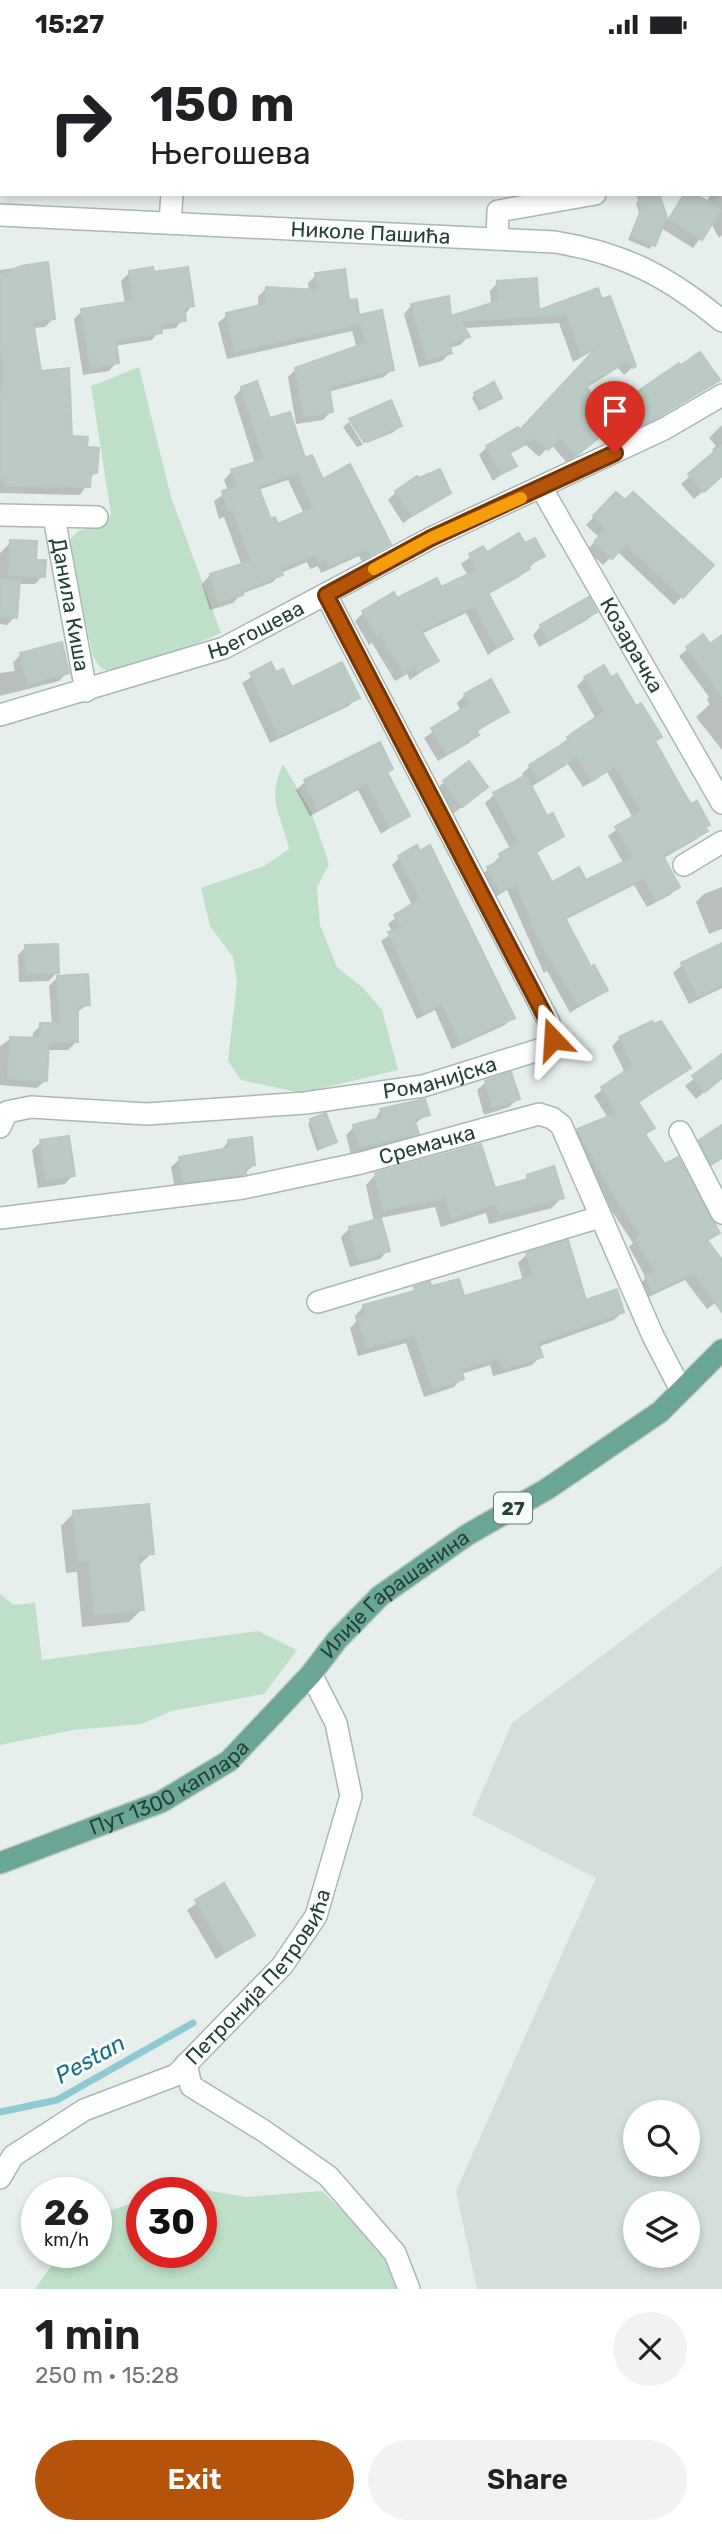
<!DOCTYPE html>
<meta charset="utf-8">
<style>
body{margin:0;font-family:Rubik,sans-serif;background:#f2f2f2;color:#202124;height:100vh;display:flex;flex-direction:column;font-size:26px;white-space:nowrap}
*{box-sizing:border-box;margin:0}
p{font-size:23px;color:#757577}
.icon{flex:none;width:38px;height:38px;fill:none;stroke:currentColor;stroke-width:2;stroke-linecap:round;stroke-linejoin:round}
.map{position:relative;height:2240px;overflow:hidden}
.drawer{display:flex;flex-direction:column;background:#fff;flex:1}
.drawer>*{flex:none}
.guide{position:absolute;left:0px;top:0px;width:723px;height:147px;box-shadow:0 4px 10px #0003;background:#fff;color:#202124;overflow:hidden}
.buttons{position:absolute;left:623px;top:2051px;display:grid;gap:14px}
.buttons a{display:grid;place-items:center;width:77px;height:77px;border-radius:50%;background:#fff;box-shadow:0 4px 10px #0003;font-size:35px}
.speed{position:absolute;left:21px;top:2128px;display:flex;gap:14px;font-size:35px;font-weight:700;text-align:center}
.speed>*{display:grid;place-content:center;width:91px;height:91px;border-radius:50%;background:#fff;box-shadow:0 4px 10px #0003;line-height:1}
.speed small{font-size:18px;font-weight:400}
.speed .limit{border:10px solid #d22;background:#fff;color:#111}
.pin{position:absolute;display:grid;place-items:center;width:60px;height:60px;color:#fff;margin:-72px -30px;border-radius:50% 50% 50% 0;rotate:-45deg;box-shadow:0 0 7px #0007}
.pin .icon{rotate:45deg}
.me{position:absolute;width:77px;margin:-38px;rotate:340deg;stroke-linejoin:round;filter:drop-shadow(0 0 5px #0008)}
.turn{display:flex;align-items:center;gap:24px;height:147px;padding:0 35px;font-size:32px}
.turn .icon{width:91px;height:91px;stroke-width:2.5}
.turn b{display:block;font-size:49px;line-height:60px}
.round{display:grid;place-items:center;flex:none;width:74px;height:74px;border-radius:37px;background:#f2f2f2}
.summary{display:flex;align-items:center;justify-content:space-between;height:119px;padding:0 35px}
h1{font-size:42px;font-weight:600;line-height:52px}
.button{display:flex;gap:14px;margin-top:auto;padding:14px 35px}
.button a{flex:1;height:80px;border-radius:42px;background:#b45309;color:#fff;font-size:28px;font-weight:600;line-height:80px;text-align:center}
.button a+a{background:#f2f2f2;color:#202124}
.status{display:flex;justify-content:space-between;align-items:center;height:49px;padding:0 35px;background:#fff;direction:ltr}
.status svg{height:19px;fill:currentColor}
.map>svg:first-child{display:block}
</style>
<div class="status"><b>15:27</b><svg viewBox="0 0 49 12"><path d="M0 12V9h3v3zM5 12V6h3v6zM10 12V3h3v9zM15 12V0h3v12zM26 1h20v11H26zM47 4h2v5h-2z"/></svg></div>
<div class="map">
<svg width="722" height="2240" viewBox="0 0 722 2240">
<rect width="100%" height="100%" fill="#e6efeb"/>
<g fill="#d4dfda" fill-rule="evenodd">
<path d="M506 0H656L506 2Z"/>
<path d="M722 1517V2240H477L456 2142 596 1829 472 1766 512 1674ZM635 2063H688V2116H635ZM635 2154H688V2207H635Z"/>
</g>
<g fill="#bfe0c8">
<path d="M139 318 171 448 221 584C198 593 124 630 103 620 99 618 96 612 93 607L69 494C76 478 89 479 104 477L111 465 91 337Z"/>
<path d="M283 715 312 765 329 815 317 838 320 876 337 918 363 939 382 961 398 1021 302 1044 241 1031 228 1012 237 933 233 908 210 877 201 839 264 817 289 800C281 762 266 754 283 715Z"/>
<path d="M0 1545 14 1556 35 1554 42 1611 258 1582 297 1601 264 1645 172 1662 142 1675 73 1681 0 1696Z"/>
<path d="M181 2137 246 2148 322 2142 391 2209 403 2240H35L61 2203H96V2166L142 2151V2203H201V2144H162Z"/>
</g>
<g fill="#0003" fill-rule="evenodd">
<path d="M114 0H141L114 2Z"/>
<rect x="242" y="0" width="63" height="2"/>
<path d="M338 0H380L338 2Z"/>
<path d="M428 0H458L428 2Z"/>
<rect x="528" y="0" width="96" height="2"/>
<path d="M722 37V76L721 77V37Z"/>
<path d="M0 76H2L0 117Z"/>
<path d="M722 137V186L719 189 711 174 693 199 661 179 650 200 628 191 639 164 636 154 639 150 657 145 667 171 685 145 706 154 711 145H721Z"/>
<path d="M46 215 53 270 45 278 32 279 40 324 71 388 86 400 95 423 80 446 0 444V221Z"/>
<path d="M130 223 152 225 192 256 176 279 160 281 152 291 115 297 117 313 109 322 83 326 74 270 82 262 125 255 121 232Z"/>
<path d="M316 226 348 253 393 320 384 328 328 343 331 362 323 371 296 375 288 328 296 320 357 299 352 282 227 310 218 274 227 266 258 259V248L266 240 309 242 308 234Z"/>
<path d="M498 233 537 264 597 241 634 317 624 326 618 319 586 339 605 368 718 331 648 376 607 395 603 386 567 414 551 395 539 408 526 396 508 406 514 416 493 432 479 406 487 398 519 383 596 300 573 313 559 274 463 279 468 288 460 296 449 299 450 304 442 312 419 318 404 265 412 256 449 269 491 256 490 242Z"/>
<path d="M242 339 322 432 389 495 362 513 359 507 321 524 318 517 310 520 307 513 281 524 273 533 241 545 233 554 210 561 202 535 210 526 242 517 224 468 219 470 214 452 228 442 224 431 232 422 255 415 234 348ZM288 431 304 465 277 477 270 472 258 441Z"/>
<path d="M475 345 500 348 479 362 472 349Z"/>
<path d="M352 371 400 376 394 383 367 394Z"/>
<path d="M349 373 363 396 357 398 343 378Z"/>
<path d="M722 376V426L694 450 681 435 715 405 712 401 716 397 709 389Z"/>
<path d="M396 443H449L403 474 388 451Z"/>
<path d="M616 445 712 516 674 556 617 502 603 516 587 501 599 488 586 476Z"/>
<path d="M11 493 35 512 43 527 35 535H18L15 568 7 576 0 575V504Z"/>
<path d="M524 496 543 506 519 528 487 546 511 590 488 606 466 564 421 585 437 612 410 631 407 625 395 632 372 594 369 596 355 572 363 564 397 551 440 541 468 527 461 515 483 499 486 505Z"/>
<path d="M595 563 587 571 539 598 533 586 541 577Z"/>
<path d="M702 588 710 597 722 588V701L696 668 710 655 707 651 709 648 679 607Z"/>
<path d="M21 605 67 623 59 632 0 647V624L15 622 13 614Z"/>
<path d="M270 616 275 626 292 640 357 648 349 657 270 694 242 634Z"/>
<path d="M585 629 635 660 660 688 654 694 705 782 697 790 662 810 678 838 670 846 647 858 634 836 565 871 591 920 606 940 570 964 547 922 544 924 507 841 492 850 480 828 500 807 511 801 485 754 494 746 524 729 522 725 530 717 596 670 577 637ZM568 715 583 738 607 723 633 769 608 787 624 815 585 833 551 835 535 805 562 786 547 770 531 738Z"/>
<path d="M465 646 507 663 475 684 469 694 438 712 424 689 461 663 457 654Z"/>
<path d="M379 696 391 720 386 725 408 766 381 785 358 741 310 767 296 741 305 733Z"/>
<path d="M444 733 486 738 453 765 436 741Z"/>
<path d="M400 808 513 968 505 976 452 1000 435 961 417 970 381 892 393 884 388 875 412 856 392 816Z"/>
<path d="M722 838V880L709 885 696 853 704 845Z"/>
<path d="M722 895V939L689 955 673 924 682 916Z"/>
<path d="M26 898 57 923 49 932 19 933 18 906Z"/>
<path d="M57 929 88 955 76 964V993L68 1001H47L46 1031 37 1039 0 1036V997L10 990 32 991 33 984 41 976H52L49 937Z"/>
<path d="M620 989 689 1019 637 1055 652 1078 644 1086 665 1117 718 1183 707 1193 722 1214V1249L707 1260 685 1231 644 1250 638 1237 646 1229 629 1198 633 1194 604 1150 570 1089 578 1081 608 1069 594 1047 625 1024 612 997Z"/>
<path d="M722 1007V1028L696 1050 685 1037Z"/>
<path d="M486 1033 518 1050 509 1058 484 1066 477 1041Z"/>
<path d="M381 1061 428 1065 414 1075 417 1084 408 1092 351 1106 346 1086 354 1078 374 1072Z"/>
<path d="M311 1071 335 1093 331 1096 317 1102 308 1075Z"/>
<path d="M722 1079V1110L703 1122 692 1101Z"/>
<path d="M229 1092 254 1116 245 1124 236 1133 175 1141 171 1118 180 1110 221 1101Z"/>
<path d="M41 1093 73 1126 65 1135 38 1139 32 1101Z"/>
<path d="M376 1125 494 1142 522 1133 528 1127 562 1148 552 1159 489 1175 486 1164 441 1178 435 1158 380 1169 388 1201 380 1210 350 1218 341 1188 350 1179 374 1173 366 1136Z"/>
<path d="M527 1205 585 1253 622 1263 614 1271 538 1298 541 1307 532 1316 493 1327 490 1316 461 1325 462 1329 454 1338 424 1348 406 1294 358 1307 350 1279 356 1273 355 1267 363 1258 408 1246 415 1239 430 1240 462 1249 523 1232 518 1214Z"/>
<path d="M74 1464 152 1504 138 1517 142 1560 129 1573 82 1578 77 1523 66 1524 61 1477Z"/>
<path d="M224 1836 253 1886 216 1910 187 1861Z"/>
</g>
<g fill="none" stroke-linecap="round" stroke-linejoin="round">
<path stroke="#8ec9d4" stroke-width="7" d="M0 2063 57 2051 193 1974"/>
</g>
<g fill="#bbcac4" stroke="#b8c9c2" stroke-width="2" fill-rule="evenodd">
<path d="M637 145H659L667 168 655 197 631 187 642 159Z"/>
<path d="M684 145H695L721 161 702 191 669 170Z"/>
<path d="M48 213 55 270 33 273 41 322 69 319 72 387 88 388 87 398 99 399 97 424H91L90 438 5 437V429L0 430V353L4 323 0 294V226L21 217Z"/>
<path d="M153 218 154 223 188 218 194 257 184 258 186 272 161 275 162 284 116 291 119 314 91 319 81 260 133 252 129 222Z"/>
<path d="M345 220 349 251 357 250 359 266 382 261 394 321 329 338 333 363 304 368 295 319 366 294 360 275 235 303 226 264 265 255 266 238 318 241 315 224Z"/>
<path d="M537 229 539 261 598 239 602 250 610 247 636 317 633 319 627 312 586 337 605 365 679 314 681 316 700 303 720 331 658 368 615 388 611 379 576 407 560 389 548 401 535 389 509 403 517 417 502 425 486 397 518 378 520 381 599 296 581 306 567 266 461 272 470 288 449 294 452 304 427 311 411 255 449 247 451 267 498 252 497 232Z"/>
<path d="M257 332 270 369 290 363 305 409 312 406 323 430 350 415 391 495 371 506 367 500 329 517 326 510 319 513 315 506 281 519 283 526 242 541 243 546 218 553 210 525 251 512 233 461 228 462 222 442 237 438 231 421 264 410 241 338ZM297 423 313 459 278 475 275 468 271 470 258 437Z"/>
<path d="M494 333 502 349 483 359 474 344Z"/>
<path d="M391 351 402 377 364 393 349 370Z"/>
<path d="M722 396V427L704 443 688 425Z"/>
<path d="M440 420 451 444 412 467 395 442 417 427 419 429Z"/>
<path d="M616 443 625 451 633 443 714 516 683 549 626 495 612 510 594 493 606 480 593 467Z"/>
<path d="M519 484 525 494 535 489 545 507 528 516 530 520 488 544 513 590 497 599 474 557 421 582 439 612 419 623 416 618 404 625 381 587 378 589 362 562 394 543 397 549 437 529 441 538 477 521 469 505 483 497 487 503Z"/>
<path d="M10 491 37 492 36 511H46L45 528 9 527Z"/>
<path d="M0 530 20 531 17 569 0 567Z"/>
<path d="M589 548 597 563 548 591 540 576Z"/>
<path d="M703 585 710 595 722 586V647L686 598Z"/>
<path d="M62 593 69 624 28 634 20 604Z"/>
<path d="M271 613 276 623 283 620 292 638 342 613 360 649 278 687 250 624Z"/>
<path d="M604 616 611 628 617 625 636 657 641 654 662 688 655 692 684 744 691 755 697 752 710 776 705 779 708 782 663 807 680 838 656 851 643 829 565 869 591 918 594 916 608 941 579 957 539 892 516 835 500 843 487 818 502 811 499 805 519 794 493 744 526 726 547 767 553 764 564 787 536 803 552 833 579 818 586 831 634 808 615 778 641 762 615 717 592 732 577 708 538 731 529 716 569 691 567 688 605 662 584 628Z"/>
<path d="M491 630 509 663 476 681 479 686 447 705 431 679 470 655 464 645Z"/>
<path d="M380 693 393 720 387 723 410 767 390 778 367 734 318 760 304 731Z"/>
<path d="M469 712 488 738 462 758 443 732Z"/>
<path d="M417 796 420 802 430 796 515 969 460 993 442 955 424 964 388 883 402 879 394 866 420 850 398 807Z"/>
<path d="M722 894V936L698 948 681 914Z"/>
<path d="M58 895 59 924 26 925 25 896Z"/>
<path d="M88 925 90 956 78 957V993H49L47 1032 8 1030 10 988 40 989V974H60L57 927Z"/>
<path d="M652 972 654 975 661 972 691 1019 638 1053 655 1079 645 1085 665 1115 678 1108 720 1184 707 1191 722 1211V1263L694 1224 652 1243 645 1228 655 1223 636 1189 640 1186 611 1142 577 1080 617 1064 601 1038 633 1017 619 988Z"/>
<path d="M722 1005V1029L705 1043 692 1027Z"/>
<path d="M511 1023 520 1050 493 1058 485 1032Z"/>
<path d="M425 1050 430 1066 414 1070 419 1085 359 1098 353 1076 383 1068 380 1060Z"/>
<path d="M326 1064 337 1093 321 1099 310 1070Z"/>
<path d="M722 1076V1108L711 1115 699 1091Z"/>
<path d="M69 1087 75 1127 46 1131 40 1091Z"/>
<path d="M252 1088 255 1116 246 1117V1125L183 1133 179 1108 229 1099 228 1091Z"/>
<path d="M481 1095 495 1139 528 1130 527 1126 554 1117 564 1149 499 1166 496 1155 452 1169 445 1149 383 1161 375 1124Z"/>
<path d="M381 1169 390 1202 358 1211 349 1178Z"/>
<path d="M568 1191 586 1251 617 1240 624 1263 538 1293 543 1308 502 1320 499 1309 461 1320 464 1330 433 1340 415 1286 367 1299 358 1269 365 1267 363 1256 415 1242 414 1238 430 1233 431 1237 459 1230 464 1247 533 1227 526 1204Z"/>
<path d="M149 1455 154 1505 138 1506 144 1561 94 1566 89 1511 78 1512 73 1462Z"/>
<path d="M224 1834 255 1886 225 1903 195 1851Z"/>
</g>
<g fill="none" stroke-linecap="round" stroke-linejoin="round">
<g stroke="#a8b8b2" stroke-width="24">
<g id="minor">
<path d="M495 0V2"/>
<path d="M186 2V0"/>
<path d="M721 123H722"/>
<path id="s1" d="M0 166 555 193C624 204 669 228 722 272"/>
<path d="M170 174 172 145"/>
<path d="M497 190 498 162 595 145"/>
<path id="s2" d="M542 440 722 754"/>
<path d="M0 466 97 468"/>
<path id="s3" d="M54 468 86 642"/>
<path id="s4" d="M0 666 224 599 431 489 664 380 722 346"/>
<path d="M684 816 722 793"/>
<path id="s5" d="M0 1078 7 1063 31 1058 147 1065 305 1054 423 1037 548 998 553 990 549 973 326 546"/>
<path d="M680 1083 722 1164"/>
<path id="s6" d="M0 1169 243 1139 361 1114 539 1065 552 1069 561 1076 653 1287 681 1341"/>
<path d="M318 1253 600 1168"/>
<path d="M186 2015 191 2037 264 2082 328 2127 395 2204 409 2240"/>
<path id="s7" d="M0 2129 13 2107 84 2061 176 2026 282 1917 316 1867 351 1747 336 1674 311 1625"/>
</g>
</g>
<g stroke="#c2cac8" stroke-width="24">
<g id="major">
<path id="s8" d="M0 1814 161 1753 229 1712 311 1625 337 1591 380 1547 467 1486 547 1440 660 1363 722 1301"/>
</g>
</g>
<use href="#minor" stroke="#fff" stroke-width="21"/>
<use href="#major" stroke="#6aa596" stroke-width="21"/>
</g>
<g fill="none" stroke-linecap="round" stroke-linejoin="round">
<g stroke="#753606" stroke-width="18">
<path id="route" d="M553 990 548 973 326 546 431 489 615 404"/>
</g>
<use href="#route" stroke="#b45309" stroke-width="12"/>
<path stroke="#f59e0b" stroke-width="12" d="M374 520 431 489 521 449"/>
</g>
<g text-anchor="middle" stroke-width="6" stroke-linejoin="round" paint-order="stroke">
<rect fill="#f7fbf9" stroke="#637a73" stroke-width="2" x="494" y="1443.5" width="38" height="31" rx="5"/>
<g font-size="19" font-weight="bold" fill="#24423a">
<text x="513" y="1466">27</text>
</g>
<g font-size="21" fill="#24423a" stroke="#f7fbf9">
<text dy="7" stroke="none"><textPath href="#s1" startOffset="371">Николе Пашића</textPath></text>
<text dy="7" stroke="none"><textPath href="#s3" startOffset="89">Данила Киша</textPath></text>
<text dy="7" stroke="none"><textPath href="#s4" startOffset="270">Његошева</textPath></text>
<text dy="7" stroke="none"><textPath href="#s2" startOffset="180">Козарачка</textPath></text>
<text dy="7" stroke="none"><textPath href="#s5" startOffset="453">Романијска</textPath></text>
<text dy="7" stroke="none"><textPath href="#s6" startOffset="434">Сремачка</textPath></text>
<text dy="7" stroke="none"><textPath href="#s8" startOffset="488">Илије Гарашанина</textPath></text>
<text dy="7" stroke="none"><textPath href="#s8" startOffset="186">Пут 1300 каплара</textPath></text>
<text dy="7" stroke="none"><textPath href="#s7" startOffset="338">Петронија Петровића</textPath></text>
</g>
<g font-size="23" font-style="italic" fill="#1c6f80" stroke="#f7fbf9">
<text transform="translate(90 2010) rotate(-29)" y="8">Pestan</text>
</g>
</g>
</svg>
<div class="buttons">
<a><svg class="icon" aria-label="search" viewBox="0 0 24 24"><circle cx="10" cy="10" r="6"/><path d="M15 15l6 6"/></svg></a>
<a><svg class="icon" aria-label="layers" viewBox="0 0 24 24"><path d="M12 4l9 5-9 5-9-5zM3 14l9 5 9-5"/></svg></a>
</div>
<div class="speed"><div>26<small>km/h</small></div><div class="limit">30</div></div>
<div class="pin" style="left:615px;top:404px;background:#d93025"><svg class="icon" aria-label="arrive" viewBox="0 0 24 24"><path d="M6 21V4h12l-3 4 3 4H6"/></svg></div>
<svg class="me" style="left:553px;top:990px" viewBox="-20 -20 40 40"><path d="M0-17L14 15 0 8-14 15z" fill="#b45309" stroke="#fff" stroke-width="4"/></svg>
<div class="guide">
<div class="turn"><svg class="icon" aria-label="right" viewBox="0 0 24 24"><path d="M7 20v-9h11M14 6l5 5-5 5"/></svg><div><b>150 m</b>Његошева</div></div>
</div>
</div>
<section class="drawer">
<div class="summary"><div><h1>1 min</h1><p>250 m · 15:28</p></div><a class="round"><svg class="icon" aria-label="close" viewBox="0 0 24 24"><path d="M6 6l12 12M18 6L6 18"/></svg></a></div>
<div class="button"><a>Exit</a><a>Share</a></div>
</section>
